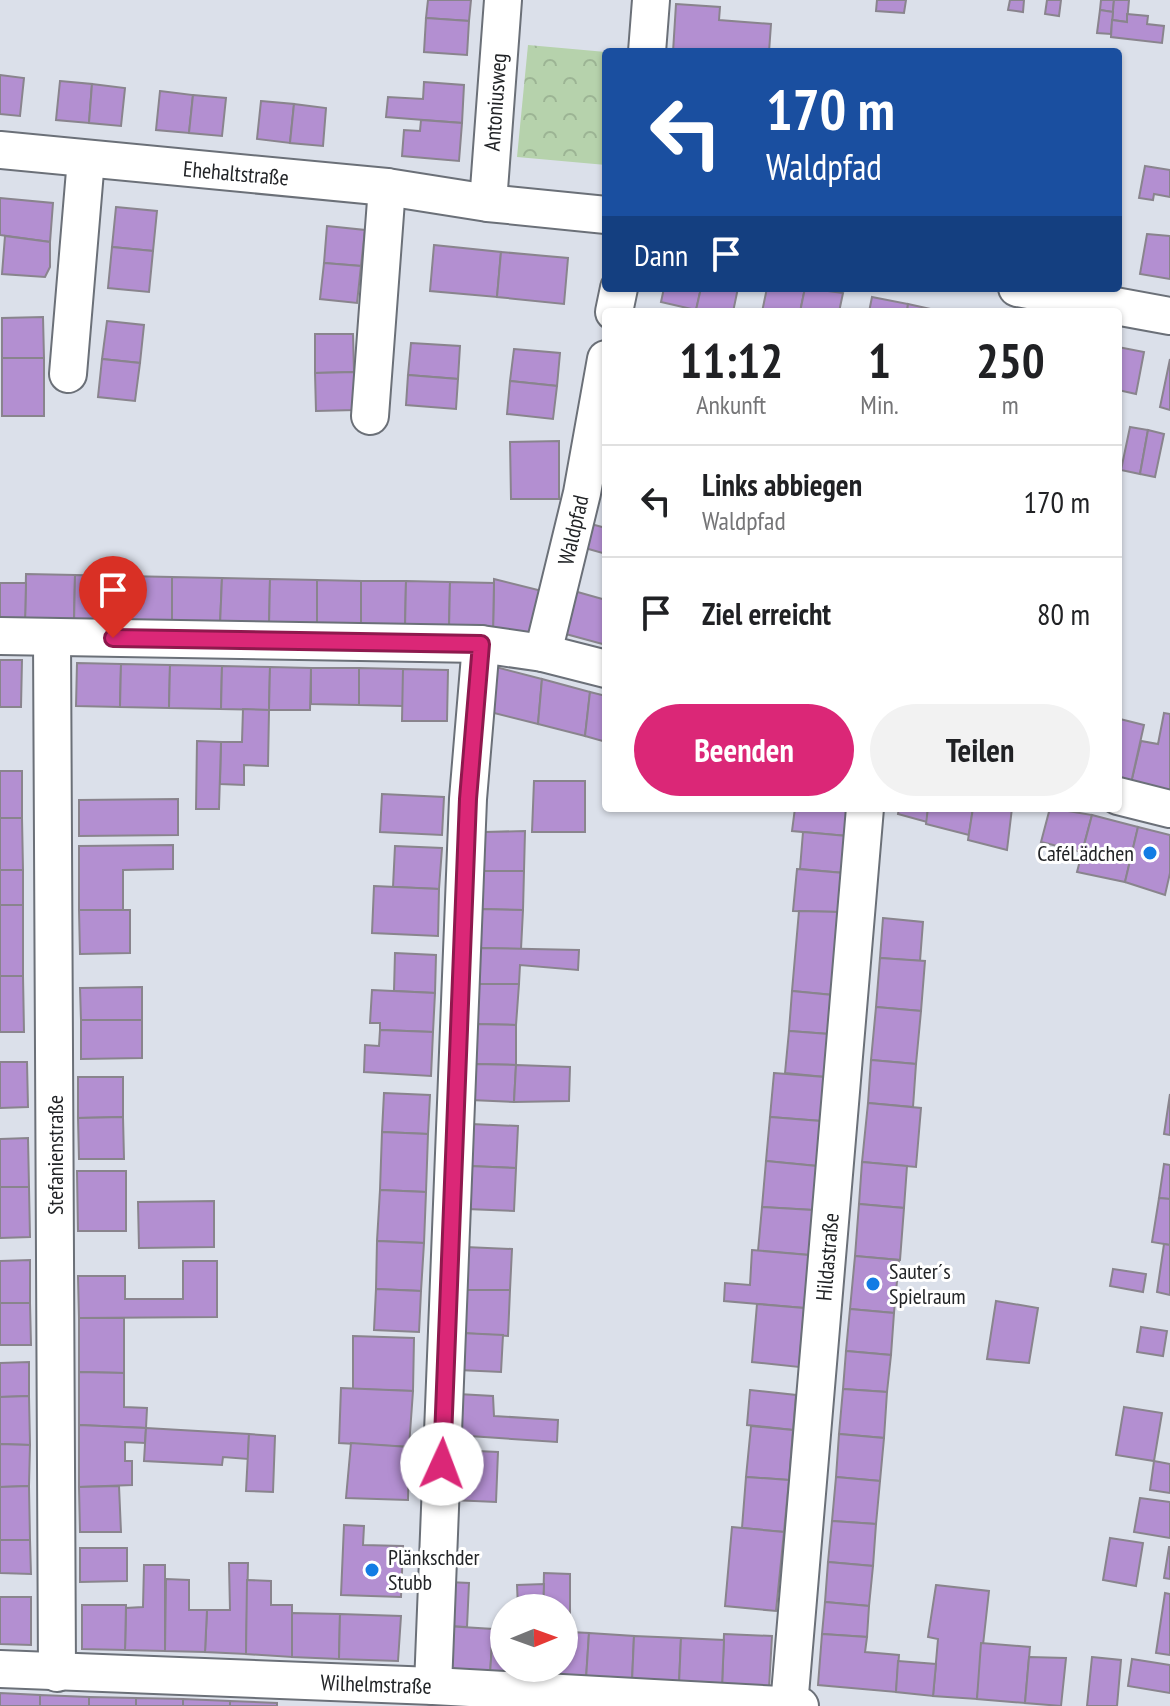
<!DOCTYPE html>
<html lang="de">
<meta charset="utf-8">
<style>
body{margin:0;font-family:"PT Sans Narrow",sans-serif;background:#f2f2f2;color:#202124;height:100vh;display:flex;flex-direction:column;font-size:30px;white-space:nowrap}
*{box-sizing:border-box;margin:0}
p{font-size:26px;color:#757577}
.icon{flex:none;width:44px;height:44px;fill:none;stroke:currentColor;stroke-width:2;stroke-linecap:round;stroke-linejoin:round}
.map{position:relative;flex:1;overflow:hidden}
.details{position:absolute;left:602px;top:308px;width:520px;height:504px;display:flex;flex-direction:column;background:#fff;border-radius:8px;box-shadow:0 2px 6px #0004}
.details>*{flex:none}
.hud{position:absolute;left:602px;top:48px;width:520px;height:244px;border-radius:8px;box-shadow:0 2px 6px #0004;background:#1a4fa0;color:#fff;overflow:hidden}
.needle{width:52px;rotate:89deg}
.buttons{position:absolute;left:490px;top:1594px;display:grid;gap:16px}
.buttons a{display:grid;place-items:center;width:88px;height:88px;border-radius:50%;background:#fff;box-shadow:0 2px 6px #0004;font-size:40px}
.pin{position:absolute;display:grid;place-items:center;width:68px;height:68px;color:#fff;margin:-82px -34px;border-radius:50% 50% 50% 0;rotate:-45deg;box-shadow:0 0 8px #0007}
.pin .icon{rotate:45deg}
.me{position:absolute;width:88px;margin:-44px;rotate:2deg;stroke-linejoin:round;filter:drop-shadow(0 0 6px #0008)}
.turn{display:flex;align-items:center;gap:28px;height:168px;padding:0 32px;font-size:36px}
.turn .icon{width:104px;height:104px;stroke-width:2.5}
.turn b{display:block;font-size:56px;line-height:68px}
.then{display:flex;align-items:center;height:76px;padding:0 32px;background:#0003;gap:16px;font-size:30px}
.eta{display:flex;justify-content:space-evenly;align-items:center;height:136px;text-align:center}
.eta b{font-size:48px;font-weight:800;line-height:56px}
.cta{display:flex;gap:16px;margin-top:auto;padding:16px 32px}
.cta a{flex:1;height:92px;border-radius:48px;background:#db2777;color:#fff;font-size:32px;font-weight:800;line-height:92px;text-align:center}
.cta a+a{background:#f2f2f2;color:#202124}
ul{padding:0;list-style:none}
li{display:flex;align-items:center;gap:24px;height:112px;padding:0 32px;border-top:2px solid #e0e0e0}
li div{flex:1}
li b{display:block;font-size:30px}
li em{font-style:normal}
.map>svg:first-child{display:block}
</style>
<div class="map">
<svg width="1170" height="1706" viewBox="0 0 1170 1706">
<defs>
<pattern id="park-crowns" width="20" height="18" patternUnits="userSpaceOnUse" patternTransform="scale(2)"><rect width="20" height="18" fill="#b6d2ac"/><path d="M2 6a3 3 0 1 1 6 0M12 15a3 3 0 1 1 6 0" fill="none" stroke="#9cb494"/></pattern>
</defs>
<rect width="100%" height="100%" fill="#dbe0ea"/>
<path fill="url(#park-crowns)" d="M528 45 606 52V165L517 157Z"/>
<g fill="#b38fd1" stroke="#89848d" stroke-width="2">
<path d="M428 0H471L469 21 426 18Z"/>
<path d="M877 0H906L904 13 876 11Z"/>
<path d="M1024 0 1023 12 1008 10 1010 0Z"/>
<path d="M1047 0H1061L1059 16 1045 14Z"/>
<path d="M1101 0H1114L1113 12 1100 10Z"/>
<path d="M1114 0H1129L1127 22 1112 20Z"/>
<path d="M676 4 720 7 719 20 771 24 769 52H673Z"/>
<path d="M1100 10 1113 12 1111 34 1097 33Z"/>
<path d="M1127 14 1148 16 1147 24 1164 26 1162 43 1111 37 1112 20 1127 22Z"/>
<path d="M426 18 469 21 467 55 424 52Z"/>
<path d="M0 75 24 78 20 116 0 114Z"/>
<path d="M60 81 92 84 89 123 56 120Z"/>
<path d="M424 82 464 85 462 123 386 117 388 97 423 99Z"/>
<path d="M92 84 125 88 121 126 89 123Z"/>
<path d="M160 91 193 95 189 133 156 130Z"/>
<path d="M193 95 226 98 222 136 189 133Z"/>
<path d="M261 101 294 104 290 143 257 139Z"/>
<path d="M294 104 326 108 323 146 290 143Z"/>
<path d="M421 120 462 123 459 161 402 156 404 130 420 131Z"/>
<path d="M1145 166 1170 170V197L1154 194 1153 200 1139 198Z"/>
<path d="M0 198 53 203 50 242 0 235Z"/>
<path d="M116 207 157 211 153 251 112 247Z"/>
<path d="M327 226 365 230 361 266 324 263Z"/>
<path d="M1147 234 1170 236V279L1140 274Z"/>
<path d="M5 236 50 242V267L45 277 2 274Z"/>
<path d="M434 245 501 252 497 297 430 291Z"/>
<path d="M112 247 153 251 149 292 108 288Z"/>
<path d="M501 252 568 258 564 304 497 297Z"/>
<path d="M324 263 361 266 357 303 320 299Z"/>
<path d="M664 288H701L696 310 661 302Z"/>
<path d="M701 288H738L733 312 696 310Z"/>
<path d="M767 288H805L800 312H762Z"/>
<path d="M805 288 843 293 839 312H800Z"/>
<path d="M872 297 908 304 907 312H869Z"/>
<path d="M908 304 944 312H907Z"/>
<path d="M43 317 44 358H2V318Z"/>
<path d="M107 321 144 325 140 363 102 359Z"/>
<path d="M315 334H353L354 372 315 373Z"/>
<path d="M411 343 460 346 458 379 408 375Z"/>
<path d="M1118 347 1144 352 1136 394 1118 390Z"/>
<path d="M514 349 560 353 557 386 510 381Z"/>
<rect x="2" y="358" width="42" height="58"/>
<path d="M102 359 140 363 135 401 98 397Z"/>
<path d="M1170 359V410L1160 407Z"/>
<path d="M354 372 355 410 316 411 315 373Z"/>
<path d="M408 375 458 379 456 409 406 405Z"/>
<path d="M510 381 557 386 553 419 507 414Z"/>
<path d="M1130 427 1148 430 1140 474 1121 470Z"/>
<path d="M1148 430 1164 434 1155 477 1140 474Z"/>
<path d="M559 441V499H511L510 442Z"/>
<path d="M591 524 606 528V554L585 548Z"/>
<path d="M26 574 75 575 74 623 25 621Z"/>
<path d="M75 575 124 576 123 623H74Z"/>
<path d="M124 576 172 577V624L123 623Z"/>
<path d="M172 577 222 578 220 625 172 624Z"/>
<path d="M222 578 270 579 269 626 220 625Z"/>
<path d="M270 579 317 580V627L269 626Z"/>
<path d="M494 579 550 593 537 642 493 630Z"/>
<path d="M317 580 361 581V628L317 627Z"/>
<path d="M361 581H406L405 628H361Z"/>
<path d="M406 581 450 582 449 629 405 628Z"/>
<path d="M450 582 494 583 493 630 449 629Z"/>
<path d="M0 583H26L25 621H0Z"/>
<path d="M574 591 606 600V645L562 633Z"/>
<path d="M0 660H22L21 707H0Z"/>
<path d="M77 663 121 664 120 707 76 706Z"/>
<path d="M121 664 170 665 169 708 120 707Z"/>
<path d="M170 665 222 666 221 709 169 708Z"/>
<path d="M222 666 270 667 269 710 221 709Z"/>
<path d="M492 666 542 679 538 724 490 712Z"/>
<path d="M270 667 311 668 310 710H269Z"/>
<path d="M311 668H359V705L311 704Z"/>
<path d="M359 668 403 669V706L359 705Z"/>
<path d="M403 669 448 670 447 721H402Z"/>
<path d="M542 679 590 692 585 736 538 724Z"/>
<path d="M590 692 606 696V742L585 736Z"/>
<path d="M243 709 269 710 268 766 244 765V785L220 784 221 742H242Z"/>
<path d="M1164 713 1170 714V793L1131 783 1141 741 1158 744Z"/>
<path d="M1120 719 1144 725 1131 783 1118 780Z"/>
<path d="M197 741 221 742 219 809H196Z"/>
<rect x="0" y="771" width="22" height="47"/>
<path d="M534 781H585V832H532Z"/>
<path d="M382 794 444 797 442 835 380 832Z"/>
<path d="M178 799V835L79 836V800Z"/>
<path d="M795 808H850L847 836 792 831Z"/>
<path d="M899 808H928L927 822 898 814Z"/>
<path d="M928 808H973L969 835 926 824Z"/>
<path d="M973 808H1012L1007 850 968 840Z"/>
<path d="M1050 808 1092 815 1082 852 1041 842Z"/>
<path d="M1092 815 1138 827 1125 882 1077 872Z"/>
<path d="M0 818H22L23 870H0Z"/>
<path d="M1138 827 1170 835V873L1165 895 1125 882Z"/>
<path d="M525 831 524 871H482L485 832Z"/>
<path d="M803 832 847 836 844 873 800 869Z"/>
<path d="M173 845V869L123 870V910H79V846Z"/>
<path d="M395 846 442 848 439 889 393 887Z"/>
<path d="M797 869 844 873 840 912 793 911Z"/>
<rect x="0" y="870" width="23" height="35"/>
<path d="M482 871H524L523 910 481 909Z"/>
<path d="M374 886 439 889 438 936 372 933Z"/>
<rect x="0" y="905" width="23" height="71"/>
<path d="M481 909 523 910 521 949 479 948Z"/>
<path d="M79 910H130V953L80 954Z"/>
<path d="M799 911 840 912 833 995 792 991Z"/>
<path d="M883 918 923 922 920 961 880 958Z"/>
<path d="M479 948 579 950 578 970 520 965 519 984H476Z"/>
<path d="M395 953 436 955 435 993 394 991Z"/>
<path d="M880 958 925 961 921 1011 876 1007Z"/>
<path d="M0 976H23L24 1032H0Z"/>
<path d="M476 984H519L516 1025 474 1024Z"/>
<path d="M142 987V1020H81L80 988Z"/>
<path d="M372 990 435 993 433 1032 380 1030V1023H370Z"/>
<path d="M792 991 833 995 829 1034 789 1031Z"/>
<path d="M876 1007 921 1011 916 1064 871 1060Z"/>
<path d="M81 1020H142V1058L81 1059Z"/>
<path d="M474 1024 516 1025V1065L474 1064Z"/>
<path d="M380 1030 433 1032 431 1076 364 1072 365 1045 379 1046Z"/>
<path d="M789 1031 829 1034 825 1077 785 1073Z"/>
<path d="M871 1060 916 1064 913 1107 868 1103Z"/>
<path d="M0 1062H27L28 1107 0 1108Z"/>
<path d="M474 1064 516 1065 514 1102 471 1100Z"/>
<path d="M516 1065 570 1067 569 1101 514 1102Z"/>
<path d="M774 1073 825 1077 821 1121 770 1117Z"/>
<path d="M78 1077H123V1117L78 1118Z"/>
<path d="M384 1093 430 1095 428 1134 382 1132Z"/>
<path d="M1170 1094V1135L1164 1134Z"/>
<path d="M868 1103 921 1108 916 1167 862 1162Z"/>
<path d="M123 1117 124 1159H79L78 1118Z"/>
<path d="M770 1117 821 1121 817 1166 766 1161Z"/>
<path d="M471 1124 518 1126 516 1168 469 1166Z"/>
<path d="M382 1132 428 1134 426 1192 380 1190Z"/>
<path d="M28 1138 29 1187H0V1139Z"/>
<path d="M766 1161 817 1166 813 1210 762 1207Z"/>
<path d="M862 1162 907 1166 904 1208 859 1204Z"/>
<path d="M1164 1164 1170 1165V1199L1159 1198Z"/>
<path d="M469 1166 516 1168 514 1211 467 1209Z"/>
<path d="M77 1171H126V1231H78Z"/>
<path d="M0 1187H29L30 1237 0 1238Z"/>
<path d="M380 1190 426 1192 424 1243 377 1241Z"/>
<path d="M1159 1198 1170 1199V1245L1152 1242Z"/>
<path d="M214 1201V1247L139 1248 138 1202Z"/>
<path d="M859 1204 904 1208 900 1260 855 1256Z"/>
<path d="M762 1207 813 1210 809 1255 758 1251Z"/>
<path d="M377 1241 424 1243 421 1291 376 1289Z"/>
<path d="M1164 1244 1170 1245V1295L1157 1292Z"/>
<path d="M465 1247 512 1249 510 1290H463Z"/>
<path d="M752 1250 809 1255 804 1308 724 1301 725 1283 750 1285Z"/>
<path d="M855 1256 899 1260 894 1313 850 1309Z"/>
<path d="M30 1260V1303H0V1261Z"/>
<path d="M183 1261H217V1317L79 1318 78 1276H125V1299H183Z"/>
<path d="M1113 1269 1146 1274 1143 1292 1110 1286Z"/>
<path d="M376 1289 421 1291 419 1332 374 1330Z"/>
<path d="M463 1290H510L508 1336 461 1333Z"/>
<path d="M996 1301 1038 1308 1029 1363 987 1359Z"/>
<path d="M0 1303H30L31 1345H0Z"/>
<path d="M757 1304 804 1308 799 1367 752 1362Z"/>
<path d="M850 1309 894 1313 891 1355 846 1351Z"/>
<path d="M79 1318H124V1373L79 1372Z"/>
<path d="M1141 1327 1167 1331 1163 1356 1137 1352Z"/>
<path d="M461 1333 503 1335 501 1372 459 1370Z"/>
<path d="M353 1336 414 1338 413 1391 353 1389Z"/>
<path d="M846 1351 891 1355 887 1392 843 1389Z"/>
<path d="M29 1362V1396L0 1397V1363Z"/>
<path d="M79 1372 124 1373V1407L147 1408 146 1428 79 1425Z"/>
<path d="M341 1388 413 1391 409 1447 339 1443Z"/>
<path d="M843 1389 887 1392 884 1438 839 1434Z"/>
<path d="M750 1390 796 1395 793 1430 747 1425Z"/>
<path d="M458 1394 493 1396 494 1416 558 1420 557 1442 455 1435Z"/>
<path d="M29 1396 30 1445 0 1444V1397Z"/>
<path d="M1124 1407 1162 1413 1154 1461 1116 1455Z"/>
<path d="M79 1425 146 1428 145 1443 125 1442V1461H132V1485L79 1487Z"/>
<path d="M751 1426 793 1430 789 1480 746 1477Z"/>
<path d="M146 1428 249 1434 248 1459 223 1457 222 1465 144 1461Z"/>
<path d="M249 1434 275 1436 273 1492 246 1491Z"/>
<path d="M839 1434 884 1438 880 1481 836 1477Z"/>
<path d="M351 1443 409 1447 408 1500 346 1498Z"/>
<path d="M0 1444 30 1445 29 1486 0 1487Z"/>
<path d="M454 1450 498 1452 496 1502 452 1500Z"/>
<path d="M1154 1461 1170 1464V1493L1150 1490Z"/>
<path d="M746 1477 789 1480 784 1532 742 1528Z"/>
<path d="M836 1477 880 1481 876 1524 832 1521Z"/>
<path d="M29 1486 30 1540H0V1487Z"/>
<path d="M119 1486 121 1532H80L79 1487Z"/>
<path d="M1140 1498 1170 1502V1538L1134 1532Z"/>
<path d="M832 1521 876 1524 873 1566 828 1562Z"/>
<path d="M344 1525 364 1526 363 1545 403 1546 401 1597 341 1595Z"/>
<path d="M732 1527 784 1532 776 1611 725 1606Z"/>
<path d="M1110 1538 1143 1543 1136 1586 1103 1580Z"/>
<path d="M0 1540H30L31 1574 0 1573Z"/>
<path d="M1169 1547H1170V1579L1164 1578Z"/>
<path d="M80 1548H127V1581L80 1582Z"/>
<path d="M828 1562 873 1566 869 1606 825 1602Z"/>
<path d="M229 1563H248L246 1654 205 1652 207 1610H230Z"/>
<path d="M144 1565H165V1651L125 1650 126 1608 143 1607Z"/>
<path d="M544 1573 570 1574V1632L589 1633 586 1679 540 1677 541 1668H564V1608H543Z"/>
<path d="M166 1579 189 1580V1610H207L205 1652 165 1651Z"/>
<path d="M247 1580 271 1581V1605H292V1657L246 1654Z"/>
<path d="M448 1582 469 1583 467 1627 446 1626Z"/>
<path d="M544 1584 543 1608H518L517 1585Z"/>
<path d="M936 1585 989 1591 977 1699 933 1696 938 1639 928 1637Z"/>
<path d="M1165 1593 1170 1594V1655L1156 1653Z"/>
<path d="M0 1597H31V1645L0 1644Z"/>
<path d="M825 1602 869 1606 867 1637 822 1634Z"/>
<path d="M82 1605H126L125 1650 82 1649Z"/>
<path d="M292 1613 340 1614 339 1659 292 1657Z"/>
<path d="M340 1614 401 1616 398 1661 339 1659Z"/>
<path d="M446 1626 493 1629 490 1674 444 1672Z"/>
<path d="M493 1629H504V1668H541L540 1677 490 1674Z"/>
<path d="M589 1633 634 1636 632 1682 586 1679Z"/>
<path d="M724 1634 772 1636 769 1688 722 1686Z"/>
<path d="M822 1634 867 1637 865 1652 899 1655 896 1692 818 1685Z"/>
<path d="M634 1636 681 1638 679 1684 632 1682Z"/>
<path d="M681 1638 724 1640 722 1686 679 1684Z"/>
<path d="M981 1643 1030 1647 1025 1703 977 1699Z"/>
<path d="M1029 1657 1066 1658 1061 1706 1025 1703Z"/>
<path d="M1092 1657 1121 1660 1117 1706H1087Z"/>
<path d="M1132 1659 1170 1665V1693L1128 1686Z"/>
<path d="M898 1661 936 1664 933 1696 896 1692Z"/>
<path d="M0 1693 40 1695V1706H0Z"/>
<path d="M40 1695 89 1697V1706H40Z"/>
<path d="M89 1697 136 1698V1706H89Z"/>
<path d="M136 1698 183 1699V1706H136Z"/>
<path d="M183 1699 230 1701V1706H183Z"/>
<path d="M230 1701 277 1703V1706H230Z"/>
</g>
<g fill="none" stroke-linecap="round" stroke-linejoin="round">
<g stroke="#6b7078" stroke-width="40">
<g id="street">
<path d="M647 52 651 0"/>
<path d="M0 150 387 187 488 203 606 215"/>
<path d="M488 203 503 0"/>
<path d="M1017 288 1170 316"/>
<path d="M614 312 619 288"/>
<path d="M68 374 86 159"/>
<path d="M370 416 387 187"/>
<path d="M0 636 481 644 543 653 606 669"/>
<path d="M52 637 57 1673"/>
<path d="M543 653 582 493 606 359"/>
<path d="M1118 796 1170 809"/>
<path d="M0 1669 433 1686 800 1706"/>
<path d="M433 1686 468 799 481 644"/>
<path d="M789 1706 865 808"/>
</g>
</g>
<use href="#street" stroke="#fff" stroke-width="36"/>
</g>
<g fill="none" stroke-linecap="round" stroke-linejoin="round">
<g stroke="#8e194d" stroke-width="20">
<path id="route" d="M113 638 481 644 468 799 442 1464"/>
</g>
<use href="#route" stroke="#db2777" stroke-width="14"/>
</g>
<g fill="#127ce4" stroke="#fff" stroke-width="3">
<circle cx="1150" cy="853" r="8"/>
<circle cx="873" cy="1284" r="8"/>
<circle cx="372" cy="1570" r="8"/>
</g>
<g text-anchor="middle" stroke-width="6" stroke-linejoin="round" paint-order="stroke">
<g font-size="22" fill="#222427" stroke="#fff">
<text transform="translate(495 102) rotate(-86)" y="8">Antoniusweg</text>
<text transform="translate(236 173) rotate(5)" y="8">Ehehaltstraße</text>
<text transform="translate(573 530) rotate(-77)" y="8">Waldpfad</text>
<text transform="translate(55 1155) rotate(-90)" y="8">Stefanienstraße</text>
<text transform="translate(827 1257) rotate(-85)" y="8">Hildastraße</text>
<text transform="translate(376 1684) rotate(2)" y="8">Wilhelmstraße</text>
</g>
<g font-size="22" fill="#222427" stroke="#fff" text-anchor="start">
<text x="1134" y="861" text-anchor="end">CaféLädchen</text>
<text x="889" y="1279">Sauter´s<tspan x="889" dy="25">Spielraum</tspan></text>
<text x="388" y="1565">Plänkschder<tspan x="388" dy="25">Stubb</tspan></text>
</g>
</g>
</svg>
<div class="buttons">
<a><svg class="needle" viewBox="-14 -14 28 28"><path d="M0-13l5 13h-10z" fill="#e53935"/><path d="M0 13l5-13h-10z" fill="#757577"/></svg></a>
</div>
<div class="pin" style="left:113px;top:638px;background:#d93025"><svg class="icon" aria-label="arrive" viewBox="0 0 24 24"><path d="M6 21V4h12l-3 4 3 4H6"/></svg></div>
<svg class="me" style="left:442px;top:1464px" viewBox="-20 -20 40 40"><circle r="19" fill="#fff"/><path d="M0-13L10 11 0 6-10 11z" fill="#db2777"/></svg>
<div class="hud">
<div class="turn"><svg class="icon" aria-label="left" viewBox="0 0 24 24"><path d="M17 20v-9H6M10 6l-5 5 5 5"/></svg><div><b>170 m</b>Waldpfad</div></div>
<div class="then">Dann<svg class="icon" aria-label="arrive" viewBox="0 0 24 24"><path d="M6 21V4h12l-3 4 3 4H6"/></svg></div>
</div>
<section class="details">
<div class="eta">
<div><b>11:12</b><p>Ankunft</p></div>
<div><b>1</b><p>Min.</p></div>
<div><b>250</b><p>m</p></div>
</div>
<ul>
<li><svg class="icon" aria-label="left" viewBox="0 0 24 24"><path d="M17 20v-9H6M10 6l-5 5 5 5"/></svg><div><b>Links abbiegen</b><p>Waldpfad</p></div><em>170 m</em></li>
<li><svg class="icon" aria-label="arrive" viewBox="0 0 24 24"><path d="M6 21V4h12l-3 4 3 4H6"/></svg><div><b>Ziel erreicht</b></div><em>80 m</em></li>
</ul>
<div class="cta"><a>Beenden</a><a>Teilen</a></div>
</section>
</div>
